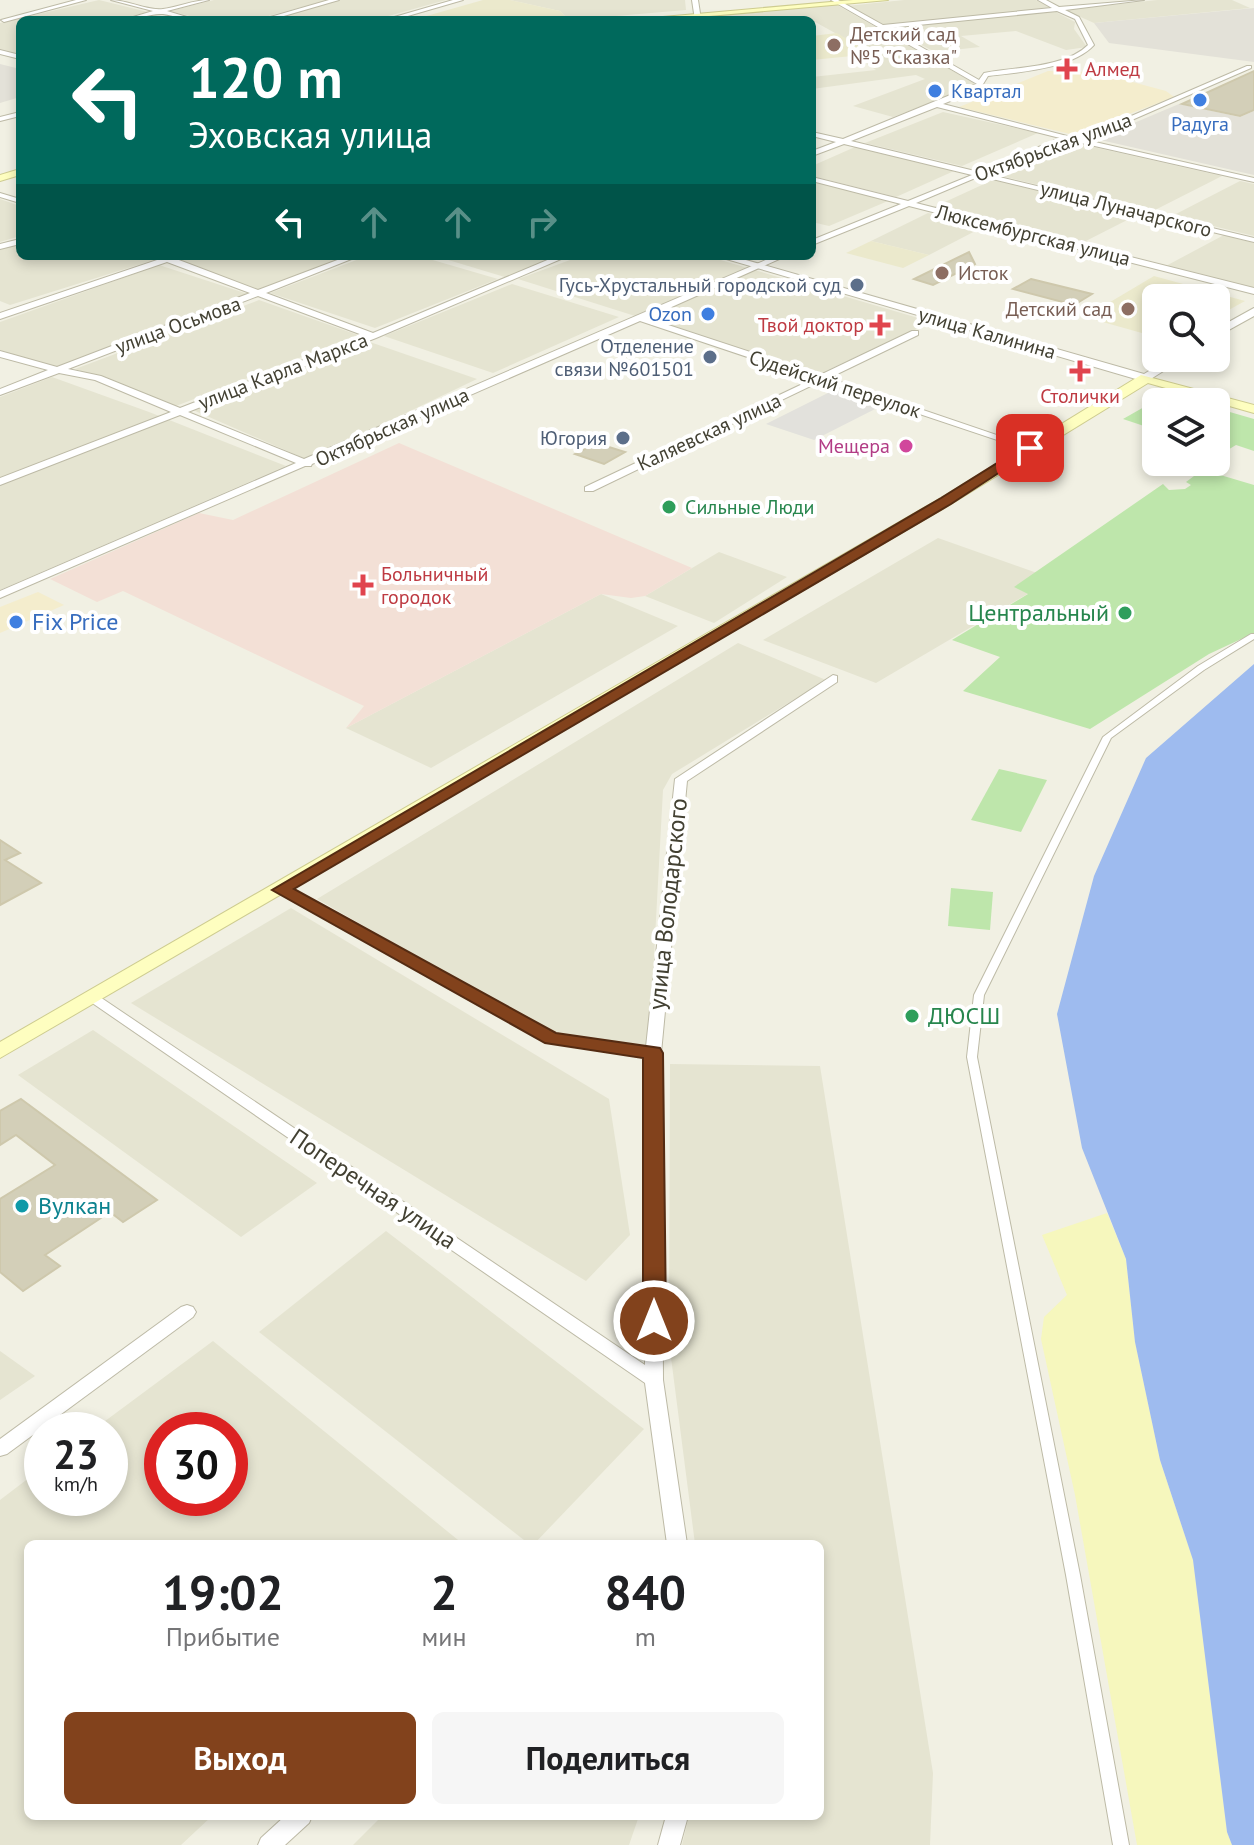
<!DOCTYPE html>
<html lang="ru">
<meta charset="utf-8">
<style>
body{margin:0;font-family:"PT Sans",sans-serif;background:#f6f6f6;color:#202124;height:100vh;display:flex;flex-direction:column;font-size:30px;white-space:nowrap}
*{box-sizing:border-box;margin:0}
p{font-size:26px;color:#757577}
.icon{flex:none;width:44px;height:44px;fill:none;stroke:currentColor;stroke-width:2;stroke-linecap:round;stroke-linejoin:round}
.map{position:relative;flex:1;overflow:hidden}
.drawer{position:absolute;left:24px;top:1540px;width:800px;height:280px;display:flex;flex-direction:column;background:#fff;border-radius:12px;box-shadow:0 4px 12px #0003}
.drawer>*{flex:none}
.top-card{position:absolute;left:16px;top:16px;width:800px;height:244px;border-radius:12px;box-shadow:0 4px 12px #0003;background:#00695c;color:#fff;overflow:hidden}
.tools{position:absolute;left:1142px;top:284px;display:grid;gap:16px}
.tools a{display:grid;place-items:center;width:88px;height:88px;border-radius:12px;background:#fff;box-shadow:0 4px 12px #0003;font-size:40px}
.speed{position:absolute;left:24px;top:1412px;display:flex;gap:16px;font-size:40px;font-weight:700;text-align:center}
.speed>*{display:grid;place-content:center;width:104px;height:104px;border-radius:50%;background:#fff;box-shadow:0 4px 12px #0003;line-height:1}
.speed small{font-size:20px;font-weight:400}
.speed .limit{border:12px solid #d22;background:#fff;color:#111}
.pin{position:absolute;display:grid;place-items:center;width:68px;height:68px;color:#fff;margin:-34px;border-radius:16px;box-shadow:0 4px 12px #0006}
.me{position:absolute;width:88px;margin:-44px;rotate:0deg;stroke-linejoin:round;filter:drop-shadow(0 0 6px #0008)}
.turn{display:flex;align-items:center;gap:28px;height:168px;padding:0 40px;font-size:36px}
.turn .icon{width:104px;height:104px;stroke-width:2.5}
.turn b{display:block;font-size:56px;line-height:68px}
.lanes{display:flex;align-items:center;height:76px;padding:0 40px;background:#0003;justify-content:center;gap:40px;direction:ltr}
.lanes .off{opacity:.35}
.eta{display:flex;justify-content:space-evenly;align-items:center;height:136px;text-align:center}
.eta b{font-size:48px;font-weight:800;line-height:56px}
.primary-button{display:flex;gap:16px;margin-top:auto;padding:16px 40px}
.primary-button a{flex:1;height:92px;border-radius:12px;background:#82421c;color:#fff;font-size:32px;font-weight:800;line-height:92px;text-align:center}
.primary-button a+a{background:#f6f6f6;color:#202124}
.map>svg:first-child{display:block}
</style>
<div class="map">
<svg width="1254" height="1845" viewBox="0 0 1254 1845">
<rect width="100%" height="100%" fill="#f1f0e3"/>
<g fill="#e5e4d1" fill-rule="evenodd">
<path d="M99 0 148 12 116 20H20V54L0 49V23Z"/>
<path d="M214 0H329L253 20H205L170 11Z"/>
<path d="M340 0H446L374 20H267Z"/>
<path d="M510 0H685L686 10 569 20 560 11Z"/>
<path d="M904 0H1036L1052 8 885 26 847 6Z"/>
<path d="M1157 0H1232L1250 8 1094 23 1065 10Z"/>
<path d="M837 5 974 83 972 87 893 117 853 106 925 79 916 75 812 89V77L876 70 855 56 871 53 808 18 701 20 700 17Z"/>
<path d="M1052 10 1075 22 1074 29 1087 47 1066 50 1016 31 961 36 980 47 935 52 888 28Z"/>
<path d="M943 112 1038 133 962 166 865 143Z"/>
<path d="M1071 142 1222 176 1151 212 997 175Z"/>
<path d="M855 147 954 171 896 197 812 176V166Z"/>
<path d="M995 179 1139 214 1080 244 934 207Z"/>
<path d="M812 181 888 201 829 226 812 222Z"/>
<path d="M1240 181 1254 184V236L1172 216Z"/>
<path d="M0 199 20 206V236L0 242Z"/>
<path d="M928 213 985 226 929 255 871 241Z"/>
<path d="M1224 235 1254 243V289L1164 267Z"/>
<path d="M20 244V256H149L157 259 10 305 0 301V250Z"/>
<path d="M184 256H348L262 291 173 260Z"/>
<path d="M367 256H419L498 279 375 328 270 293Z"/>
<path d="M435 256H562L508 278Z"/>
<path d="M581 256H707L932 322 819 374 518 279Z"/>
<path d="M159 265 251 295 56 368 0 350V322Z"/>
<path d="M512 284 619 317 493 373 384 336Z"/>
<path d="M259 300 358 335 176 406 75 369Z"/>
<path d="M367 341 477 379 308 460 193 410Z"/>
<path d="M52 377 149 412 286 466 0 590V397Z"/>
<path d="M938 538 1037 573 1015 587 1029 593 876 683 763 640Z"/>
<path d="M719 552 787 577 714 623 645 596Z"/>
<path d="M601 594 678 626 431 768 346 728Z"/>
<path d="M738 643 826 680 672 774 663 790 649 1049 548 1032 317 899Z"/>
<path d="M291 908 609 1099 630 1235 586 1281 131 1003Z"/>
<path d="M93 1030 317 1183 241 1237 18 1075Z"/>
<path d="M670 1064 820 1066 933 1773 930 1845H682L689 1816H820V1544H695L669 1342Z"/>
<path d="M386 1231 644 1429 534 1544H529L259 1332Z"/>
<path d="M213 1341 463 1544H28V1816H212L181 1845H0V1500L42 1468V1498H110V1430H93ZM162 1430H230V1498H162Z"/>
<path d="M0 1351 35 1376 0 1400Z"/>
<path d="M382 1816H639L629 1845H353Z"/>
</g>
<g fill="#f4edcd">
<path d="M1048 71 1095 72 1166 91 1174 97 1074 135 959 107Z"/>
<path d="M38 592 64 605 0 633V607Z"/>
</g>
<g fill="#e3e1d8">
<path d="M1254 8V62L1109 43 1094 23Z"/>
<path d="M0 64 20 69V97L0 103Z"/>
<path d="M1179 104 1240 117 1254 111V175L1096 139Z"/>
</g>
<g fill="#ebe9cc">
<path d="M483 0H510L560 11 569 20H437L423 17Z"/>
<path d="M837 33 872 54 812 60V36Z"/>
<path d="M871 241 929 255 903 268 846 253Z"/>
<path d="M1154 276 1245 301 1216 317V298H1156V337L1085 317Z"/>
</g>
<path fill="#f3e0d6" d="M399 443 692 568 645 596 631 598 601 594 346 728 364 706 123 591 97 602 50 579 199 513 233 520Z"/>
<g fill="#bee6ab">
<path d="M1167 394 1196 402H1156V430L1123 419Z"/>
<path d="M1216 408 1254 419V451L1236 445 1226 451 1216 448Z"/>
<path d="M1190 466 1254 485V633L1209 654 1090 729 963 691 1000 657 952 640 1028 594 1014 587 1163 484 1169 490 1185 489 1191 485 1186 482 1194 476 1182 472Z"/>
<path d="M999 769 1047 780 1021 832 971 820Z"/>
<path d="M951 888 993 892 990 930 948 926Z"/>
</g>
<path fill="#f6f7bd" d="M1107 1213 1126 1259 1135 1342 1160 1460 1193 1560 1227 1832 1232 1845H1137L1075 1495 1041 1339 1044 1317 1067 1295 1042 1235Z"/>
<path fill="#e2e1dc" d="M834 390 881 406 814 440 766 424Z"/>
<path fill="#9ebbef" d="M1254 664V1845H1232L1227 1832 1193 1560 1160 1460 1135 1342 1126 1259 1082 1148 1057 1014 1094 876 1146 758Z"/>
<g fill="#d3cfb8" stroke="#cec8ac" stroke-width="2">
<path d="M1254 71V110L1240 116 1182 104Z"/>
<path d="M969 252 975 264 933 285 914 279Z"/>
<path d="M1031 279 1092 294 1074 305 1013 289Z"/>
<path d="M596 443 625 452 604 464 575 454Z"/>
<path d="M0 840 20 853 5 860 41 883 0 905Z"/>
<path d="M21 1099 157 1200 123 1222 110 1212 45 1255 60 1266 23 1291 0 1272V1199L55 1165 16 1135 0 1145V1111Z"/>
</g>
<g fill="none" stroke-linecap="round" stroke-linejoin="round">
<g stroke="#bdbaa6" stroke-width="2">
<path id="pedestrian" d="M1251 634H1254V639L1204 670 1111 738 984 995 977 1057 1080 1575 1129 1845H1113L1066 1575 967 1057 974 995 1103 737 1198 666Z"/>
</g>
<g stroke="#bdbaa6" stroke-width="2">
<g id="minor">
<path d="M76 0H86L4 22 1 20Z"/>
<path d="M111 0C128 0 147 11 163 9 179 7 193 0 209 0L167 11 197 20C185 20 175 16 163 14 151 13 136 20 123 20L153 11Z"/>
<path d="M329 0H339L270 20H260Z"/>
<path d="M453 0H463L394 20H384Z"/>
<path d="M692 0H698L701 20H695Z"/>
<path d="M831 0H838L883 25 1052 8 1038 0H1046L1059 7 1144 0 1065 10 1079 17 1094 45C1072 69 1020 72 988 76L980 89 943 104 1067 136H1085L1247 66H1251V68L1086 140 1254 178V182L1068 140 987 174 1254 238V242L980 176 916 203 1254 288V294L909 206 812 245V240L901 204 812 181V177L908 201 972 175 844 144 812 156V151L836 142 812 136V132L843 139 977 84ZM1057 11 1075 19 1088 45C1065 68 1014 67 984 73L979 80 888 28ZM937 107 1060 138 979 172 851 141Z"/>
<path d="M0 50 20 55V59L0 54Z"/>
<path d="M20 112V116L0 121V117Z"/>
<path d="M0 193 20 199V203L0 197Z"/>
<path d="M20 239V244L0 249V244Z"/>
<path d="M155 256 171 257 258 290 348 256H359L266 293 373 333 557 256H568L376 338 188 412 304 459 775 256H786L647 318 820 375 912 331H918V335L829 378 1035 448 1027 450 821 381 593 491H585V487L813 379 640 321 312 464 311 466H305L0 598V591L296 463 180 415 0 485V478L171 412 95 380 59 373 0 395V389L48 370 0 357V351L57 367 250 293 167 262 0 319V313L160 259ZM258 296 365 336 180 408 101 376 68 369Z"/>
<path d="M833 675 837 676V682L687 781 661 1053 663 1380 687 1544H667L645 1383 85 998 87 995H97L645 1365V1057L547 1042 274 890 276 887H286L556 1035 646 1047 675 779Z"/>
<path d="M187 1305 193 1307 196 1312 193 1317 7 1454 0 1456V1439L181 1307Z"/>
<path d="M285 1816H312L309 1823 285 1845H258L261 1838Z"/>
<path d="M666 1816H688L680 1845H658Z"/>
</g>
</g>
<g stroke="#bdbaa6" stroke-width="2">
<g id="tertiary">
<path d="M716 256H732L1144 374 1170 358H1184L1146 382Z"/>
<path d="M1254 308V316L1216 337V329Z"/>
</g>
</g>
<g stroke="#cecc90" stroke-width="2">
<g id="secondary">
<path d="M853 0H888L665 20H629Z"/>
<path d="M20 169V175L0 181V175Z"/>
<path d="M1141 375 1254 405V413L1148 383 951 504 0 1058V1042L941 498Z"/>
</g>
</g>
<use href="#pedestrian" fill="#fff" fill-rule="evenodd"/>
<use href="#minor" fill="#fff" fill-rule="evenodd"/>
<use href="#tertiary" fill="#fff" fill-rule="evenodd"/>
<use href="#secondary" fill="#fefec0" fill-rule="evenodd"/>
</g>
<path fill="#82421c" stroke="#542b12" stroke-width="2" d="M1026 445 1037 448 951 504 294 889 556 1033 660 1048 663 1053 666 1321 662 1327 654 1329 646 1327 643 1321V1058L545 1043 272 890 941 498Z"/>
<g fill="#8d6e63" stroke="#fff" stroke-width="3">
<circle cx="834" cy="45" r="8"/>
<circle cx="942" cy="273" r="8"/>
<circle cx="1128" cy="309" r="8"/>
</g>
<g fill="#e0444e" stroke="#fff" stroke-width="3">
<path d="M1063 57h8v8h8v8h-8v8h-8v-8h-8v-8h8z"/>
<path d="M876 313h8v8h8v8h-8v8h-8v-8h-8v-8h8z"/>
<path d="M1076 359h8v8h8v8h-8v8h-8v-8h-8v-8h8z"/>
<path d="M359 573h8v8h8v8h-8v8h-8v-8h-8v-8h8z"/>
</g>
<g fill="#3f7fe0" stroke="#fff" stroke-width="3">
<circle cx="935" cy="91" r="8"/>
<circle cx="1200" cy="100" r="8"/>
<circle cx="708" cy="314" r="8"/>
<circle cx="16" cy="622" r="8"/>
</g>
<g fill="#5c6f8a" stroke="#fff" stroke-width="3">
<circle cx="857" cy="285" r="8"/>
<circle cx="710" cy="357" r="8"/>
<circle cx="623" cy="438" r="8"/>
</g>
<circle fill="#d1479c" stroke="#fff" stroke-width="3" cx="906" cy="446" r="8"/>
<g fill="#2e9e5b" stroke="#fff" stroke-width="3">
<circle cx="669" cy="507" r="8"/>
<circle cx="1125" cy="613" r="8"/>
<circle cx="912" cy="1016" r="8"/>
</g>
<circle fill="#0f9aa8" stroke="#fff" stroke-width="3" cx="22" cy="1206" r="8"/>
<g text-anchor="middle" stroke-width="8" stroke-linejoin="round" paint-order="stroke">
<g font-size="20" fill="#785e54" stroke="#fff" text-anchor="start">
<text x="850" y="41">Детский сад<tspan x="850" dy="23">№5 "Сказка"</tspan></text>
<text x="958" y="280">Исток</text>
<text x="1112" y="316" text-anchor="end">Детский сад</text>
</g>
<g font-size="20" fill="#be3a42" stroke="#fff" text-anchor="start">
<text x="1085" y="76">Алмед</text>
<text x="864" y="332" text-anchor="end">Твой доктор</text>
<text x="1080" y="403" text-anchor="middle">Столички</text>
<text x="381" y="581">Больничный<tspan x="381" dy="23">городок</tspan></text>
</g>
<g font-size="20" fill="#366cbe" stroke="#fff" text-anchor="start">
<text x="951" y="98">Квартал</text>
<text x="1200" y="131" text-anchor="middle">Радуга</text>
<text x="692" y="321" text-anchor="end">Ozon</text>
</g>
<g font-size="20" fill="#434133" stroke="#fff">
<text transform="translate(1053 147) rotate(-20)" y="7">Октябрьская улица</text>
<text transform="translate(1126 209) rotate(14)" y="7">улица Луначарского</text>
<text transform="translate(1033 235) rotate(14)" y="7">Люксембургская улица</text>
<text transform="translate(178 325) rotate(-20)" y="7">улица Осьмова</text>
<text transform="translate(987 333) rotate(16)" y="7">улица Калинина</text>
<text transform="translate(283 371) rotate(-21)" y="7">улица Карла Маркса</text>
<text transform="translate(835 384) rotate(18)" y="7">Судейский переулок</text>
<text transform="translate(392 427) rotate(-24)" y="7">Октябрьская улица</text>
<text transform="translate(709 432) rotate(-25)" y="7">Каляевская улица</text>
</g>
<g font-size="20" fill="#4e5e75" stroke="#fff" text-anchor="end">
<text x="841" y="292">Гусь-Хрустальный городской суд</text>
<text x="694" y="353">Отделение<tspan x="694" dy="23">связи №601501</tspan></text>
<text x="607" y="445">Югория</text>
</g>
<g font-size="20" fill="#b23c85" stroke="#fff" text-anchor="end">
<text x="890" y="453">Мещера</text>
</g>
<g font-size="20" fill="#27864d" stroke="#fff" text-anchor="start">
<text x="685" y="514">Сильные Люди</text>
</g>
<g font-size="24" fill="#27864d" stroke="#fff" text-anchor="end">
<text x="1109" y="621">Центральный</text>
<text x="928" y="1024" text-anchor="start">ДЮСШ</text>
</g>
<g font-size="24" fill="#366cbe" stroke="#fff" text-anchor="start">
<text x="32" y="630">Fix Price</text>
</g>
<g font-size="24" fill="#434133" stroke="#fff">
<text transform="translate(668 904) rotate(-84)" y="8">улица Володарского</text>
<text transform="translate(373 1189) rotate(34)" y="8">Поперечная улица</text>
</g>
<g font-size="24" fill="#0d838f" stroke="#fff" text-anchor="start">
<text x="38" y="1214">Вулкан</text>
</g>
</g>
</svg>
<div class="tools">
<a><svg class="icon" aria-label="search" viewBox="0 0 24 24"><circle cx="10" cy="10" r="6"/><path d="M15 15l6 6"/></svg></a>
<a><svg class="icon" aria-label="layers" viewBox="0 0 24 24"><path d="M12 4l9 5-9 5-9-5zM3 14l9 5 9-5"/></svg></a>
</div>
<div class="speed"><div>23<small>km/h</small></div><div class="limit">30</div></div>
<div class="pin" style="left:1030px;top:448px;background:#d93025"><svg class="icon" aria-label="arrive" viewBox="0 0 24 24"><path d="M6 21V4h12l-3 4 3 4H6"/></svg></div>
<svg class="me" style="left:654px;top:1321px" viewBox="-20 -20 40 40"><circle r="17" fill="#82421c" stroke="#fff" stroke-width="3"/><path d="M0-11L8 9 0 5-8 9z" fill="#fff"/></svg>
<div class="top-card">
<div class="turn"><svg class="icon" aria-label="left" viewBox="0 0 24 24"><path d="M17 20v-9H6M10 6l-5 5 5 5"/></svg><div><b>120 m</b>Эховская улица</div></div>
<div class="lanes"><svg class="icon" aria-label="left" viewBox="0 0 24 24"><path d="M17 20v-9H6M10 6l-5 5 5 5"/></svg><svg class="icon off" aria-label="ahead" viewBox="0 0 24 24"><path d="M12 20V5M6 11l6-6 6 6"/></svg><svg class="icon off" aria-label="ahead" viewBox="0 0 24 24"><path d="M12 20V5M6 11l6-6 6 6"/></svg><svg class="icon off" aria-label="right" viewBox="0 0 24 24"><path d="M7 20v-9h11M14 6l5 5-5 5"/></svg></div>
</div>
<section class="drawer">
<div class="eta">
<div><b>19:02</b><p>Прибытие</p></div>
<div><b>2</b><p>мин</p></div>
<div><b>840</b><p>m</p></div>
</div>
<div class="primary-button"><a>Выход</a><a>Поделиться</a></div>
</section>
</div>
